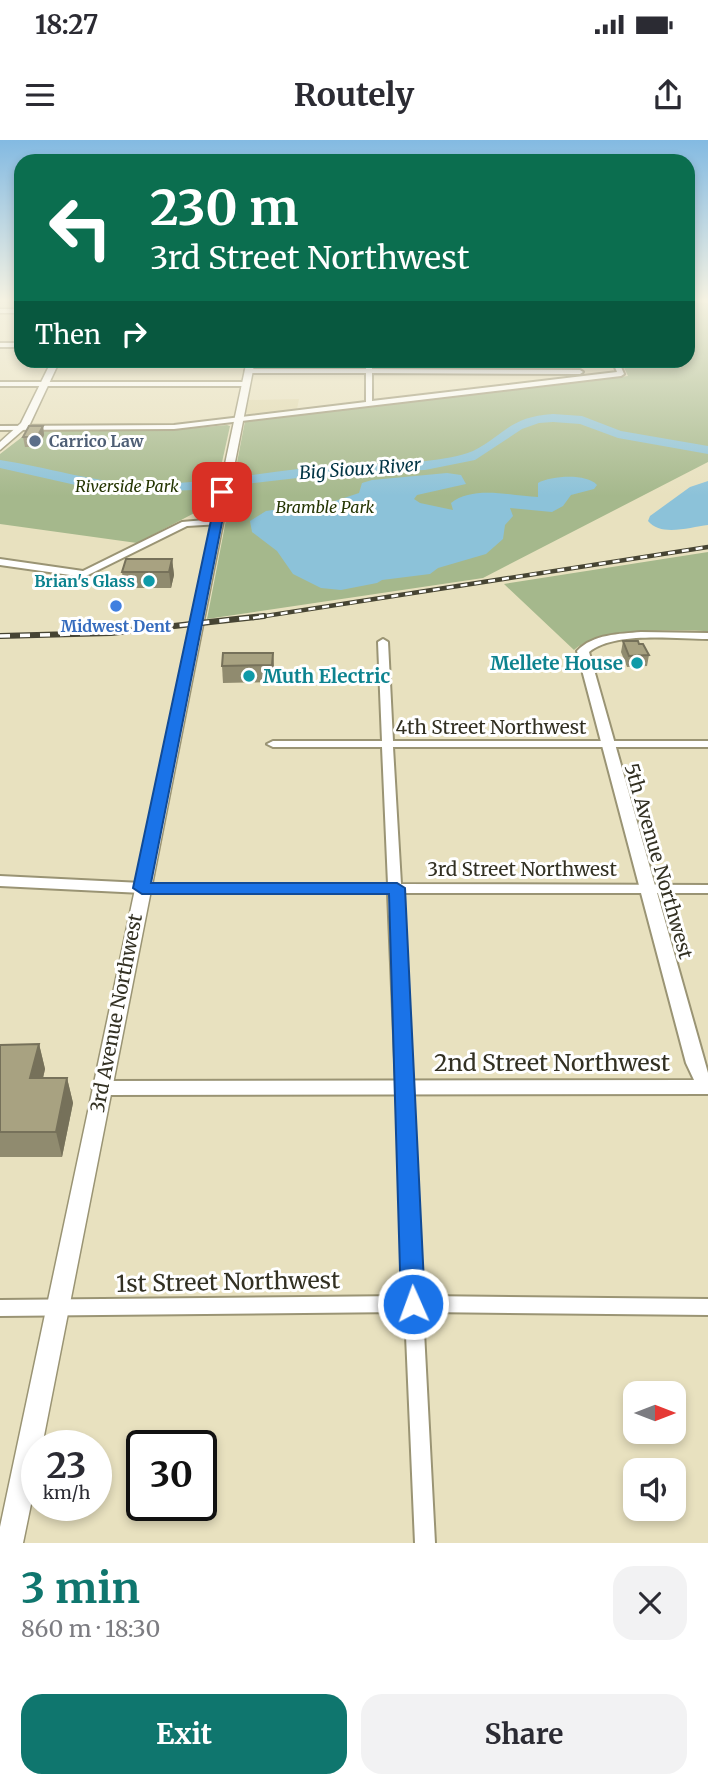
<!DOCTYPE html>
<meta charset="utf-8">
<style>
body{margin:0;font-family:Merriweather,serif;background:#f2f2f3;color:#2b2b33;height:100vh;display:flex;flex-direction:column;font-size:26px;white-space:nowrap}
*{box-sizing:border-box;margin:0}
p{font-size:23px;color:#7c7c81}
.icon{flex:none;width:38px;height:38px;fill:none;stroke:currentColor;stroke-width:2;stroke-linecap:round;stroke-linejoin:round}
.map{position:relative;height:1403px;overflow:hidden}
.side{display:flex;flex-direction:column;background:#fff;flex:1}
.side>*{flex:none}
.hud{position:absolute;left:14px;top:14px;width:681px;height:214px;border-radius:21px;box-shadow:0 4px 10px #0003;background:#0b6e4f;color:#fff;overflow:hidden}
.needle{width:46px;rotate:90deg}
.buttons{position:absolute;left:623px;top:1241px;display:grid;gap:14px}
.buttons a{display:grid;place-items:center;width:63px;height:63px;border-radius:14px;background:#fff;box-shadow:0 4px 10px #0003;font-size:35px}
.speed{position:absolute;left:21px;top:1290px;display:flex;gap:14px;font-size:35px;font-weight:700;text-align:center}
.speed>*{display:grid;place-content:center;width:91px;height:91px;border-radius:50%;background:#fff;box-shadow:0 4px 10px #0003;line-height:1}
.speed small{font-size:18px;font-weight:400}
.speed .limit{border:4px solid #111;border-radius:10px;background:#fff;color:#111}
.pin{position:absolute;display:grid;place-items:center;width:60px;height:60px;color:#fff;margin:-30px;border-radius:14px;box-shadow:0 4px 10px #0006}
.me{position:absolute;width:77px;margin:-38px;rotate:358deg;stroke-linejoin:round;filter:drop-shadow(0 0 5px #0008)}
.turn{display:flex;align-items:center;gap:24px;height:147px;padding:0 21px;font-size:32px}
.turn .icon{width:91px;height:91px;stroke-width:2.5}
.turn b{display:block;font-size:49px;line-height:60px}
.then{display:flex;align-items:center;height:66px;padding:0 21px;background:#0003;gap:14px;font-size:26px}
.round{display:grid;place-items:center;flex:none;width:74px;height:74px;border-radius:21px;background:#f2f2f3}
.overview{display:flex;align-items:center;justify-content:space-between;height:119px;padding:0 21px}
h1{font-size:42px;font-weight:700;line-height:52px;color:#0f766e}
.primary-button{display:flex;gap:14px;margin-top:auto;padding:14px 21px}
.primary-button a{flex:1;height:80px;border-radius:21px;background:#0f766e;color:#fff;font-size:28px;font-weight:700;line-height:80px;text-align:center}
.primary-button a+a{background:#f2f2f3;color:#2b2b33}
.status{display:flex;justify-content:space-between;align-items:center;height:49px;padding:0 35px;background:#fff;direction:ltr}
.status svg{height:19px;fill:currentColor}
header{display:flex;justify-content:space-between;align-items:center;height:91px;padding:0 21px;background:#fff;font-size:32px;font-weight:700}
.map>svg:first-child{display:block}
</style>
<div class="status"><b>18:27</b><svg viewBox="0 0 49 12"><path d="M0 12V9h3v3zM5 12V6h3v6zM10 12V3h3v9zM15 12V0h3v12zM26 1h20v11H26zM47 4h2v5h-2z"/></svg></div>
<header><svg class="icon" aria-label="menu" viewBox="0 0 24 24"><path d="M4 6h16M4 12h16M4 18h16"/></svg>Routely<svg class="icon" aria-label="share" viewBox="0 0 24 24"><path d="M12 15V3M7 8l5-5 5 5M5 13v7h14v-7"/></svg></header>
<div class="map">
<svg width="708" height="1403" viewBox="0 0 708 1403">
<rect width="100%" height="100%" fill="#e8e1bf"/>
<path fill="#e0d8ae" d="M299 259 297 269 251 275 246 273 249 260Z"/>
<g fill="#a5b88c">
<path d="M688 163H708V322L483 438 207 479 245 281 628 236 621 221 688 220Z"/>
<path d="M227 285 230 286 215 354 206 367 137 403 0 384V314L30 291H163Z"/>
<path d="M708 412V491C673 491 600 486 574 510L504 444Z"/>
</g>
<g fill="#8cc2d9">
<path d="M447 333 461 335 466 344 417 355 414 359 420 363 453 370 451 363C473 345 512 356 538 357V343C551 336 586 333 597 345L594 349 571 355 563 366 552 372 510 368 513 376 505 385 503 399 486 414 438 428 430 434 382 440 377 443 341 450 321 448 293 434 277 411 252 392 250 381 266 371 335 361 359 353 362 343 372 340Z"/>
<path d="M708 341V385C690 387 661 397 648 381L650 376 690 347Z"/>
</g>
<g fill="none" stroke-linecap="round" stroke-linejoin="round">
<path fill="#8cc2d9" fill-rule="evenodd" d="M553 274 582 276 621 291 708 306V314L618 298 580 284 553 282 539 283 522 289 475 320 425 330 341 333 193 350 141 352 89 348 0 328V320C48 327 91 342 141 344 208 345 275 329 342 325 370 323 399 325 426 321 441 319 459 317 473 311 506 294 509 277 553 274Z"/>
<g stroke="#9a9474" stroke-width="4">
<g id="minor">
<rect x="0" y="203" width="21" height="4"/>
<path d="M366 220H372V229L580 230 583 232 580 234 372 233V261L617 232 612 220H618L624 234 621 236 174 289 0 290V286L174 285 366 262V233H248L245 231 248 229H366Z"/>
<path d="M0 242H245L248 244 245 246H0Z"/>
<path d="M217 379 220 380V384L187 386 84 437 0 425V419L83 431 182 382Z"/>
<path d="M383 499 388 502 393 601H708V607H393L401 744 708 745V753H401L422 1156 708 1159V1175L423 1172 435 1403H415L405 1172 0 1176V1160L405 1156 388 753 142 752 136 748 142 744H388L382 607H273L267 604 273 601H382L378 502Z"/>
</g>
</g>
<g stroke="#9a9474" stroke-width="4">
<g id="tertiary">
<path d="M641 492 708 493V499C675 499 615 491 589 512L708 933V954L101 955 95 953 92 948 95 943 101 941 694 940 686 923 577 511C593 494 619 494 641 492Z"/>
<path d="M0 736 142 743 149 748 142 753 0 746Z"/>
</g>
</g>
<g stroke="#9a9474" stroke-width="3">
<g id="secondary">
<path d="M52 220H60L30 284 0 310V302L21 283Z"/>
<path d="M247 220H255L42 1306H37V1335L23 1403H0V1387Z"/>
</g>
</g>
<g stroke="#9a9474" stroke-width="3">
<rect id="primary" x="0" y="169" width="21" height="4"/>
</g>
<use href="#minor" fill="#fff" fill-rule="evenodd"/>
<use href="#tertiary" fill="#fff" fill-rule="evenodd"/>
<use href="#secondary" fill="#fff" fill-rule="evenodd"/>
<use href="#primary" fill="#fff" fill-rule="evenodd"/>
<g stroke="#464433" stroke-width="4.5">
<path id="rail-far1" d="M253 478 708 407"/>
</g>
<g stroke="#464433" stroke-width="6">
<path id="rail" d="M0 496 111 493 264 476"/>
</g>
<use href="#rail-far1" stroke="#fff" stroke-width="2.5" stroke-dasharray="7" stroke-linecap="butt"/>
<use href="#rail" stroke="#fff" stroke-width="3.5" stroke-dasharray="10" stroke-linecap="butt"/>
</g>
<g fill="#908b6f">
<path d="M43 286 44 295 39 307H25L23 297Z"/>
<path d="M172 419 174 435 171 448H124L122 432Z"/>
<path d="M623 501 639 504 649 515 647 526 627 527 621 512Z"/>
<path d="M273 513 274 530 273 542 223 543 222 526Z"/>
<path d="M39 904 45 929 43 938H67L73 963 62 1017H0V905Z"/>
</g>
<g fill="#76715a">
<path d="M43 286 44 295 39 307 37 297Z"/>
<path d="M172 419 174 435 171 448 169 432Z"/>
<path d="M273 513 274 530 273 542 272 525Z"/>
<path d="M39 904 45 929 37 963 30 938Z"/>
<path d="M67 938 73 963 62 1017 56 992Z"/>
</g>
<g fill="#a8a281" stroke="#76715a" stroke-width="2">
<path d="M29 286H43L37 297H23Z"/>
<path d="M126 419H172L169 432H122Z"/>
<path d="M623 501H638L639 504H643L649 515 629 516Z"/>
<path d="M223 513H273L272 525 222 526Z"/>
<path d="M39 904 30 938H67L56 992H0V905Z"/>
</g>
<linearGradient id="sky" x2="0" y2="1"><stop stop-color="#83bae2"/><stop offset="0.45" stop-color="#f5f2e2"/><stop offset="1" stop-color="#f5f2e2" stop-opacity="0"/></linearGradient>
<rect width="708" height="356" fill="url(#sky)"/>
<path fill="#1a73e8" stroke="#114b97" stroke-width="2" d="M222 349 228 352 151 743H397L405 748 425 1164 421 1171 413 1175 405 1171 401 1164 389 754H142L133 748 217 352Z"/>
<circle fill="#5c6f8a" stroke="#fff" stroke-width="2.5" cx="35" cy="301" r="7"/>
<g fill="#0f9aa8" stroke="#fff" stroke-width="2.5">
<circle cx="149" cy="441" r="7"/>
<circle cx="637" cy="523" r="7"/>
<circle cx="249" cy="536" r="7"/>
</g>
<circle fill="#3f7fe0" stroke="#fff" stroke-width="2.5" cx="116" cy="466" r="7"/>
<g text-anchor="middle" stroke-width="6" stroke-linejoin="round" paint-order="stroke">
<g font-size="16" font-weight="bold" fill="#4e5e75" stroke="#fff" text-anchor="start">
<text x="49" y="307">Carrico Law</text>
</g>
<g font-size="16" font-style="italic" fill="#243502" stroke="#fff">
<text x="127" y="352">Riverside Park</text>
<text x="325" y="373">Bramble Park</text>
</g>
<g font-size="16" font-weight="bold" fill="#0d838f" stroke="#fff" text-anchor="end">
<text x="135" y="447">Brian's Glass</text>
</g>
<g font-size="16" font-weight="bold" fill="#366cbe" stroke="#fff">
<text x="116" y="492">Midwest Dent</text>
</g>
<g font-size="18" font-style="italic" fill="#013444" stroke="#fff">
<text transform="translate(360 329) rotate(-4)" y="6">Big Sioux River</text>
</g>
<g font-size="19" font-weight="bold" fill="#0d838f" stroke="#fff" text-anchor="end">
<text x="623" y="530">Mellete House</text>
<text x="263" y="543" text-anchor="start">Muth Electric</text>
</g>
<g font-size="19" fill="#323022" stroke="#fff">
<text x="491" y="594">4th Street Northwest</text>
<text transform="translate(659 721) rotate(74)" y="7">5th Avenue Northwest</text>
<text x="522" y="736">3rd Street Northwest</text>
<text transform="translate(116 873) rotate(-79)" y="7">3rd Avenue Northwest</text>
</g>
<g font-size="23" fill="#323022" stroke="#fff">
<text x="552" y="931">2nd Street Northwest</text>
<text transform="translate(228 1142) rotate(-1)" y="8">1st Street Northwest</text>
</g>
</g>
</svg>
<div class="buttons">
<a><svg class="needle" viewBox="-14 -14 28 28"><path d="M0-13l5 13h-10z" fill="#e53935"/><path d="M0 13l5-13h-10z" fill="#7c7c81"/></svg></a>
<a><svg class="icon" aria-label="sound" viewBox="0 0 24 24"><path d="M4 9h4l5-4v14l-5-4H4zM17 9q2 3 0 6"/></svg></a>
</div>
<div class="speed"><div>23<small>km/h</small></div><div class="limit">30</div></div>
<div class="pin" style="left:222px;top:352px;background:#d93025"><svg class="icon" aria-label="arrive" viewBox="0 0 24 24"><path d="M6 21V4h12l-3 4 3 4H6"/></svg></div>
<svg class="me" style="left:413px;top:1164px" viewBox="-20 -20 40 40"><circle r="17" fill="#1a73e8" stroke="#fff" stroke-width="3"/><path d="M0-11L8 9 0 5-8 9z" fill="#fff"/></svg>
<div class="hud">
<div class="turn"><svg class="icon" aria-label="left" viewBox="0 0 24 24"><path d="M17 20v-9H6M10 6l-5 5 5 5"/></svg><div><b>230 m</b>3rd Street Northwest</div></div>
<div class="then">Then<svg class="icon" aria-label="right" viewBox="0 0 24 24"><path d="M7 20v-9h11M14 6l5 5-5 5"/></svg></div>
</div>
</div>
<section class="side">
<div class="overview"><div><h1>3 min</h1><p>860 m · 18:30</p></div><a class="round"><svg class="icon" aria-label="close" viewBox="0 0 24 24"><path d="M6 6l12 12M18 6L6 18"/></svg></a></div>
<div class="primary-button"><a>Exit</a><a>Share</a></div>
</section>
